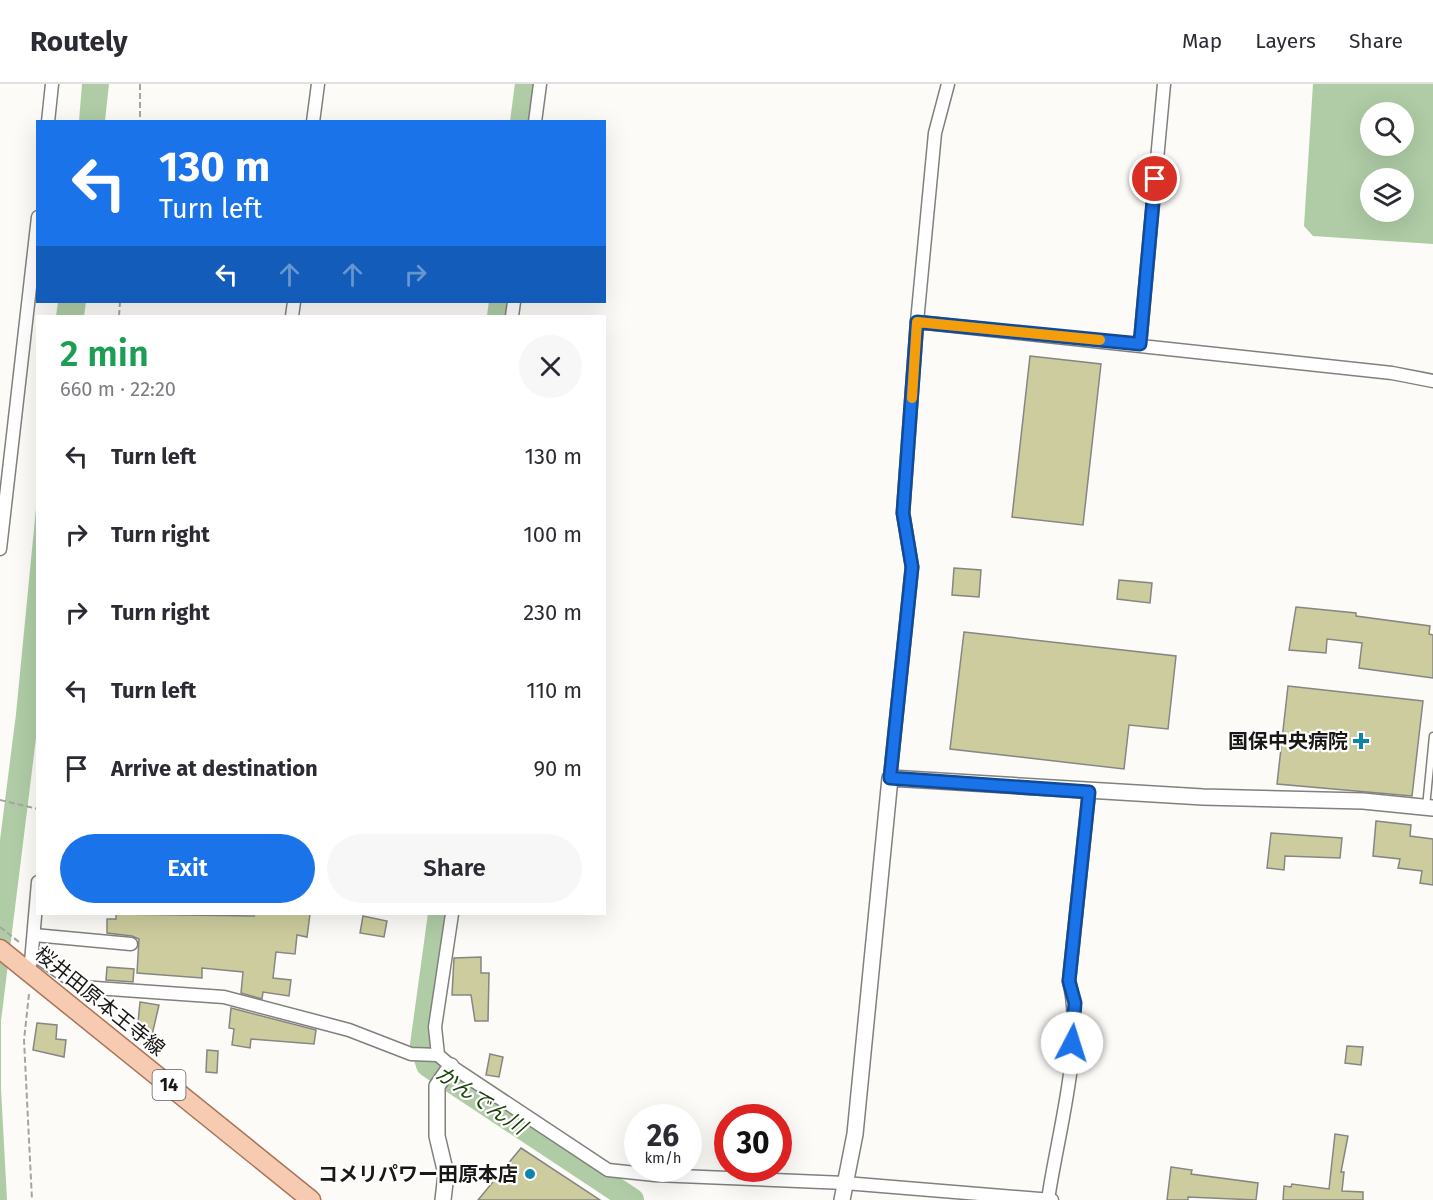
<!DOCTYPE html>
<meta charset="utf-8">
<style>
body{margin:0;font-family:"Fira Sans","Noto Sans JP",sans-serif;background:#f7f7f7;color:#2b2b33;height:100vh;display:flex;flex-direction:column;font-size:22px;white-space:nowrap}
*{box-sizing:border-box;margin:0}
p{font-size:20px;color:#7c7c81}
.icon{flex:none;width:33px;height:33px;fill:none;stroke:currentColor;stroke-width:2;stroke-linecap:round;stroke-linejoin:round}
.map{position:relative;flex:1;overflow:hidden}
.side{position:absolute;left:36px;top:231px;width:570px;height:600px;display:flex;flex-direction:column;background:#fff;border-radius:0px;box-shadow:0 6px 24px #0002}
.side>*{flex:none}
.guide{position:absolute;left:36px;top:36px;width:570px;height:183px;border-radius:0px;box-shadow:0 6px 24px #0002;background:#1a73e8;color:#fff;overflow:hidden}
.tools{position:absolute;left:1360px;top:18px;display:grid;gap:12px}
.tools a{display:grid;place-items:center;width:54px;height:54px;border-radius:50%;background:#fff;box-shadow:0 6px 24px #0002;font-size:30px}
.speed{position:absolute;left:624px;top:1020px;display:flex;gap:12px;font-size:30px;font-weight:700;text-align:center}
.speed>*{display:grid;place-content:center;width:78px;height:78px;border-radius:50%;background:#fff;box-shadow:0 6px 24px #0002;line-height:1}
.speed small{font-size:15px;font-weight:400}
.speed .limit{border:9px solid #d22;background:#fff;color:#111}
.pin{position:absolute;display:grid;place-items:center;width:51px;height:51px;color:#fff;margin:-26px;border:3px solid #fff;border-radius:50%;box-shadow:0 2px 6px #0007}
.me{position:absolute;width:66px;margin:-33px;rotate:5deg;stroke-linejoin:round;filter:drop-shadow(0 0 4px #0008)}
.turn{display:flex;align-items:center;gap:21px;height:126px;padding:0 24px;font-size:27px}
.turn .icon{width:78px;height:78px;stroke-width:2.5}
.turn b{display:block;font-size:42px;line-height:51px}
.lanes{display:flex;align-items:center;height:57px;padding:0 24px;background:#0003;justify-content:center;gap:30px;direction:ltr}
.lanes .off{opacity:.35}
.round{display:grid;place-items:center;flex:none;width:63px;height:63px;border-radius:32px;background:#f7f7f7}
.headline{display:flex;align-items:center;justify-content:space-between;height:102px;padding:0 24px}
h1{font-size:36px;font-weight:600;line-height:45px;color:#1e9e55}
.action{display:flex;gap:12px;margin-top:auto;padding:12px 24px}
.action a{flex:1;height:69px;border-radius:36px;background:#1a73e8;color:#fff;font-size:24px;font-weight:600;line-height:69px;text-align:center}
.action a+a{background:#f7f7f7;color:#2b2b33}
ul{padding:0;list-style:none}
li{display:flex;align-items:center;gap:18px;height:78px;padding:0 24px}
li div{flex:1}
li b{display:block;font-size:22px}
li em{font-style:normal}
header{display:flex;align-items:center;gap:36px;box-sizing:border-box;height:84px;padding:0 30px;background:#fff;border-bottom:2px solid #e1e1e2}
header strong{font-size:28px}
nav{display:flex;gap:33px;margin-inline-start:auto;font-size:21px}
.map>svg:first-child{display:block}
</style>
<header>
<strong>Routely</strong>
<nav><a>Map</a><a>Layers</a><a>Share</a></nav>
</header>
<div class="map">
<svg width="1433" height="1116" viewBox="0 0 1433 1116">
<rect width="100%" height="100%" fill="#fdfbf7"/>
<g fill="#afcca6" fill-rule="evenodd">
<path d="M82 0H109L105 37H79Z"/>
<path d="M1313 0H1433V160L1313 152 1304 142ZM1371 28H1404V62H1371ZM1371 94H1404V128H1371Z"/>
<path d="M58 218H86L84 232H56Z"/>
<path d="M37 414 38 638 1 937V1005L7 1116H0V756L16 630Z"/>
</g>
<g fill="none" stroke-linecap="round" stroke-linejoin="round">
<g stroke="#afcca6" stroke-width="24">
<path d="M522 38 527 0"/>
<path d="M499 232 501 218"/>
<path d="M440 830 422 961 428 981 632 1116"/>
</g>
</g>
<g fill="#cccc9e" stroke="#868682" stroke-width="1.5">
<path d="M1030 272 1101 280 1083 441 1012 433Z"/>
<path d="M954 484 981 486 979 513 952 511Z"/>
<path d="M1119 496 1152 499 1150 519 1117 515Z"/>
<path d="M1296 523 1356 529V532L1430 542 1429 550 1433 551V594L1359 584 1362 559 1327 555 1326 569 1289 566Z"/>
<path d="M964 548 1176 572 1168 645 1129 641 1124 685 950 665Z"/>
<path d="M1288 602 1423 617 1412 712 1277 700Z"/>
<path d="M1376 737 1411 741 1410 752 1433 755V801L1420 799 1422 787 1398 784 1400 775 1373 772Z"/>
<path d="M1271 749 1342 754 1340 774 1285 772 1284 786 1267 784Z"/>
<path d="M116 830 254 832 255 830H310L307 853 297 851 295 870 276 868 273 894 291 896 289 912 263 908 262 915 241 909 243 888 202 884V894L137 889 139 855 132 852 107 849V835H116Z"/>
<path d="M363 832 387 837 384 853 360 849Z"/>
<path d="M481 873V889H489L488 937H475L471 911H452L454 874Z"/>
<path d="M107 883 134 885 133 898 106 896Z"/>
<path d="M140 918 159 921 152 951 137 949Z"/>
<path d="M231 924 316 946 314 960 251 955 250 964 232 961 234 945 229 944Z"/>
<path d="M37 939 57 941 56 955 66 956 64 973 33 966Z"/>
<path d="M1347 962 1363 963 1361 981 1345 979Z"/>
<path d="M207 966 218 967 217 989 206 988Z"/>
<path d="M490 970 503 973 499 993 486 991Z"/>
<path d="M1335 1050 1348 1052 1341 1088H1344L1342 1107 1363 1108V1116H1283L1284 1102 1291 1103 1292 1100 1329 1105Z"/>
<path d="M521 1064 600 1116H478Z"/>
<path d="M1171 1083 1192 1086 1191 1090 1258 1099 1256 1116 1188 1113V1116H1167Z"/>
</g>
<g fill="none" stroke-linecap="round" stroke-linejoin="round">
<g stroke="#82807d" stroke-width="9">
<path id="service" d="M1426 723 1433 652"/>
</g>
<g stroke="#82807d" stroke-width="15">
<g id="minor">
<path d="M48 38 52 0"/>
<path d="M313 38 318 0"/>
<path d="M535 38 540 0"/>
<path d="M292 232 294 218"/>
<path d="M512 232 514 218"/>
<path d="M917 238 1392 289 1433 297"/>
<path d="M1140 260 1164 0"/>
<path d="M0 465 38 133"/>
<path d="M890 694 912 483 903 429 917 238 935 49 948 0"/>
<path d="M452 830 435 943 438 971 451 982 608 1086 655 1091 845 1099 1052 1116"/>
<path d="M34 851 131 860"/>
<path d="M35 871 81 903 224 913 349 946 411 970 438 971"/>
<path d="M31 878 38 798"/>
<path d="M1048 1116C1057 1052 1085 958 1069 897L1089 708"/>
</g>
</g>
<g stroke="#82807d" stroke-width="18">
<g id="tertiary">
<path d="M443 1116 446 1090 437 1052V1002L451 982"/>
<path d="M842 1116 855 1050 890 694 1203 713 1363 717 1433 724"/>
</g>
</g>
<g stroke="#a6755a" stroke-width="21">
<path id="primary" d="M0 865 311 1116"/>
</g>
<g stroke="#a6a4a1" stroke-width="2" stroke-dasharray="6 3" stroke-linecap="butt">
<path d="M140 0V38"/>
<path d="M119 232 120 218"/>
<path d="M0 716 38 725"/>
<path d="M0 843 19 858"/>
<path d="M29 910 24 956 32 1116"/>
</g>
<use href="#service" stroke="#fff" stroke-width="6"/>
<use href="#minor" stroke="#fff" stroke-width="12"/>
<use href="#tertiary" stroke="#fff" stroke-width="15"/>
<use href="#primary" stroke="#f7cab2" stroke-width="18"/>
</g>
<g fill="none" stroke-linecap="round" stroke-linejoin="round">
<g stroke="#114b97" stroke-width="15">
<path id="route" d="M1072 959 1075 919 1069 897 1089 708 890 694 912 483 903 429 917 238 1140 260 1155 95"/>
</g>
<use href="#route" stroke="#1a73e8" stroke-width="10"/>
<path stroke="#f59e0b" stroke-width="10" d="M912 314 917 238 1100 256"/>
</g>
<g fill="#0e84aa" stroke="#fff" stroke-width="2">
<path d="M1358 648h6v6h6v6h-6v6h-6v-6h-6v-6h6z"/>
<circle cx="530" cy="1090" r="6"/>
</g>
<g text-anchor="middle" stroke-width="4.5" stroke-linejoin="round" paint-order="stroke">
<rect fill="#fff" stroke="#5e5d5c" stroke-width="1.5" x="152.5" y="986" width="33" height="30" rx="4.5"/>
<g font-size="18" font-weight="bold" fill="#191816">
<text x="169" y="1007">14</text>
</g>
<g font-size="20" font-weight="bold" fill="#191816" stroke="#fff" text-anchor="end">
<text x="1348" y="664">国保中央病院</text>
<text x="518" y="1097">コメリパワー田原本店</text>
</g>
<g font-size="20" fill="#191816" stroke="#fff">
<text transform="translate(100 917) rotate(39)" y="7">桜井田原本王寺線</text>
</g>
<g font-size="21" font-style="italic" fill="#1c420b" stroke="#fff">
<text transform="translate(481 1016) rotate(34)" y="7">かんでん川</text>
</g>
</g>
</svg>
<div class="tools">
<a><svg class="icon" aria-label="search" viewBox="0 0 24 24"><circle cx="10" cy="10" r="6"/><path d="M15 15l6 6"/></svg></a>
<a><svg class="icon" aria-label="layers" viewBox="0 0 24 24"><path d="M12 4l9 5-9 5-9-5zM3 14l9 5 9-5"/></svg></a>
</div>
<div class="speed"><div>26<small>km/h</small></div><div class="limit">30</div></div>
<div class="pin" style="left:1155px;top:95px;background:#d93025"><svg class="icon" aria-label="arrive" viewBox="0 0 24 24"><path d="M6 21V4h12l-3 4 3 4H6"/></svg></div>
<svg class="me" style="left:1072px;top:959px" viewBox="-20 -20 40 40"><circle r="19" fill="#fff"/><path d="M0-13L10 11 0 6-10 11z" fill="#1a73e8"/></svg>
<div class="guide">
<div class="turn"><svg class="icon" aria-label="left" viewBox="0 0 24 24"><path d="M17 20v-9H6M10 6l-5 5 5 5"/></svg><div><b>130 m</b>Turn left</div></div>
<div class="lanes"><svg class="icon" aria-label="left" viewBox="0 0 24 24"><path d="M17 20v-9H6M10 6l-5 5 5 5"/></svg><svg class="icon off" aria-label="ahead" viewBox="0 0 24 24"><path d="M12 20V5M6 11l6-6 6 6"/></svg><svg class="icon off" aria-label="ahead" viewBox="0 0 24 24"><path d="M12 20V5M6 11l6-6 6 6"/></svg><svg class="icon off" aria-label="right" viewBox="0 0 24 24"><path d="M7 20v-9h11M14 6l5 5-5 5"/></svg></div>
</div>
<section class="side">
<div class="headline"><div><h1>2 min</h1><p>660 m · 22:20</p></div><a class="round"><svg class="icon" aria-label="close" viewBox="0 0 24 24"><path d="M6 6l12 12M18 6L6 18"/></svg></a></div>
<ul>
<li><svg class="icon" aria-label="left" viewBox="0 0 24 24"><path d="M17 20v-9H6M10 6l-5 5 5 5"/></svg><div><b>Turn left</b></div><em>130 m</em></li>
<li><svg class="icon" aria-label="right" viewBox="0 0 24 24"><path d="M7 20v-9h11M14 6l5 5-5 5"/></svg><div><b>Turn right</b></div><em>100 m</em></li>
<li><svg class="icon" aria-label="right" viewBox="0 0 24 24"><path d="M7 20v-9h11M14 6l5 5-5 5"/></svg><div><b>Turn right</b></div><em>230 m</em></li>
<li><svg class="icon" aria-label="left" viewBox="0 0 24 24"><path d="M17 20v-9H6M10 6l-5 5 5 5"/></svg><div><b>Turn left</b></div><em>110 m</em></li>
<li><svg class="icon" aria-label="arrive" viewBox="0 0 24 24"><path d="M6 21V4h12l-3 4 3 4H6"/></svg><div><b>Arrive at destination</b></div><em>90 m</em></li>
</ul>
<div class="action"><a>Exit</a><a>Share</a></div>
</section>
</div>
